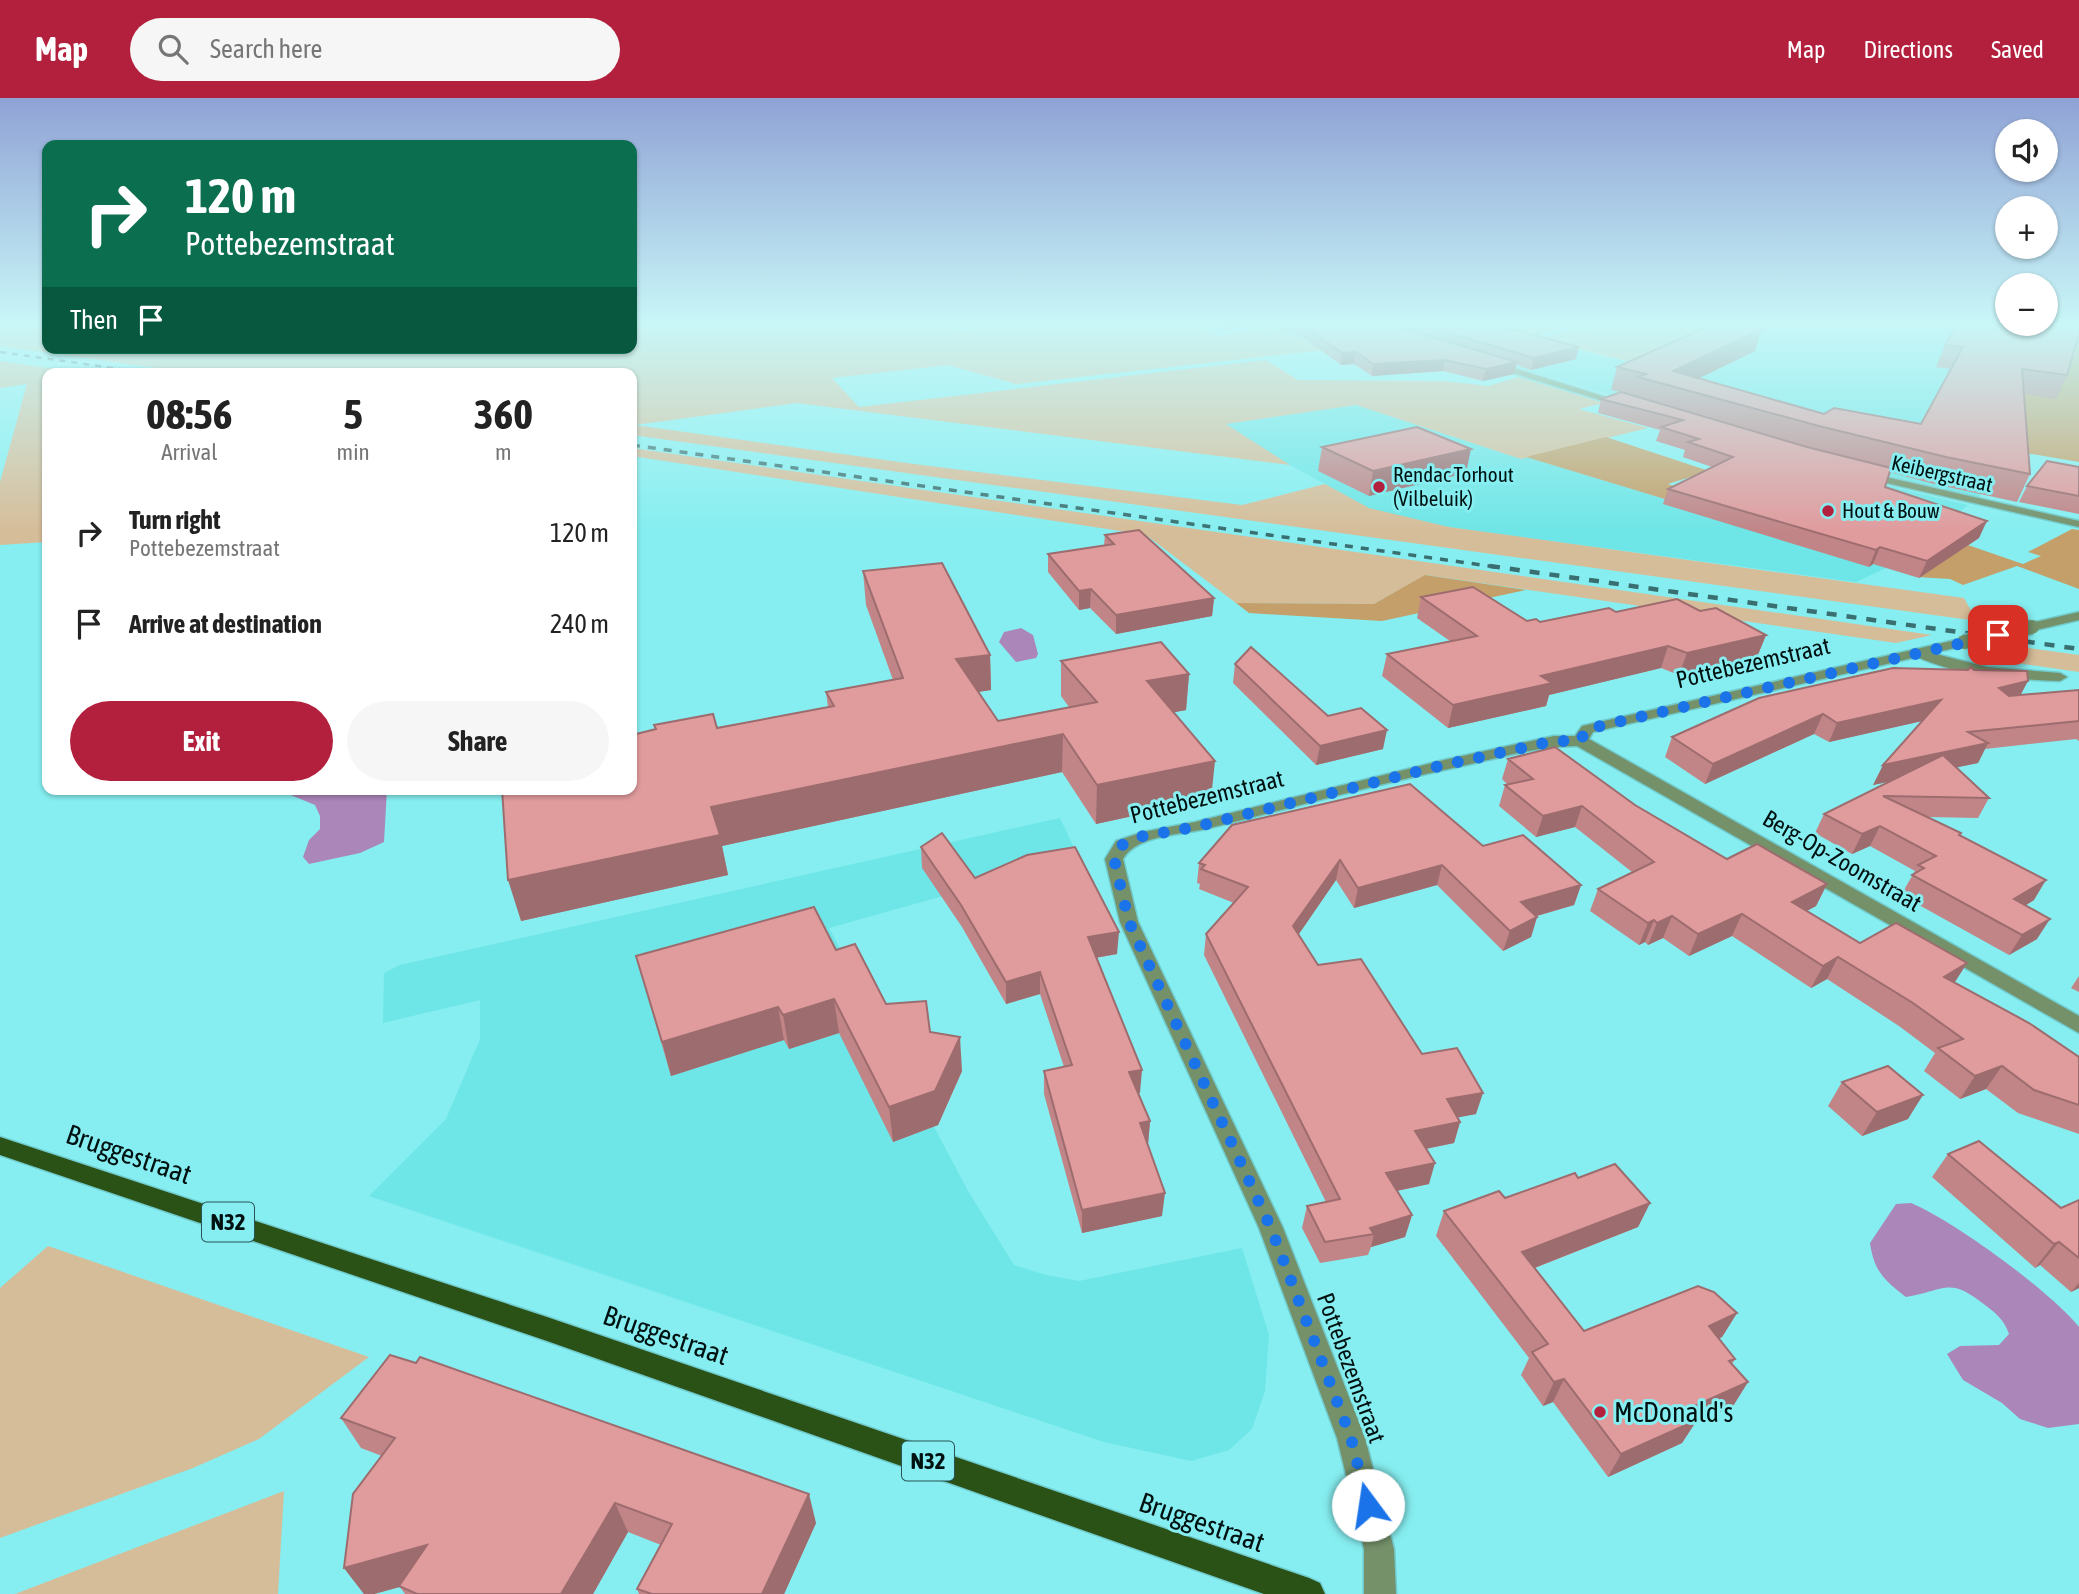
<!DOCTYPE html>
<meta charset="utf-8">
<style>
body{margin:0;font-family:"Asap Condensed",sans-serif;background:#f6f6f6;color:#222;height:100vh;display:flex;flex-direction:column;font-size:26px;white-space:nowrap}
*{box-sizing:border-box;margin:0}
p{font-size:23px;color:#767676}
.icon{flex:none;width:38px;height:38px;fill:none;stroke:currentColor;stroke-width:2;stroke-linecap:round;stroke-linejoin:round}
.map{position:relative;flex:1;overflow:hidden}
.drawer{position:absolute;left:42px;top:270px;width:595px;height:427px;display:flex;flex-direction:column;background:#fff;border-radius:14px;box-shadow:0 2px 5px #0004}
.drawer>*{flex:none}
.hud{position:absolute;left:42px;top:42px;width:595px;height:214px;border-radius:14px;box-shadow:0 2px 5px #0004;background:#0b6e4f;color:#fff;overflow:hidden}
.buttons{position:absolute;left:1995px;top:21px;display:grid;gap:14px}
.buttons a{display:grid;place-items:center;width:63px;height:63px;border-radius:50%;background:#fff;box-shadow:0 2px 5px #0004;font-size:35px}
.pin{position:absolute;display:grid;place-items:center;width:60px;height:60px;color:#fff;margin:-30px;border-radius:14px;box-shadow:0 4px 10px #0006}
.me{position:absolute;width:77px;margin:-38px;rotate:346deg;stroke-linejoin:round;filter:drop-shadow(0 0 5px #0008)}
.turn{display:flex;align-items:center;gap:24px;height:147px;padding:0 28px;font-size:32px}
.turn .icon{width:91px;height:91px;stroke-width:2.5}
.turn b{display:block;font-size:49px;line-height:60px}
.then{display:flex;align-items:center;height:66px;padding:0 28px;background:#0003;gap:14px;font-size:26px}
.eta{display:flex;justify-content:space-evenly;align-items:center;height:119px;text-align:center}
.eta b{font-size:42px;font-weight:700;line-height:49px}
.action{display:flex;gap:14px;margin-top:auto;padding:14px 28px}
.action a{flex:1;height:80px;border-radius:42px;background:#b2203d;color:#fff;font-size:28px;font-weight:700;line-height:80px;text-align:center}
.action a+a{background:#f6f6f6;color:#222}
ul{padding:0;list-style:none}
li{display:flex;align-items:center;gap:21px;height:91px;padding:0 28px}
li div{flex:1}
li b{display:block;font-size:26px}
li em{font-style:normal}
header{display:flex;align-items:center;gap:42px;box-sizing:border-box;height:98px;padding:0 35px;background:#b2203d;color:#fff}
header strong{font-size:33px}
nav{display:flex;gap:38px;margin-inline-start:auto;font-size:24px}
.search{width:490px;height:63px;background:#f6f6f6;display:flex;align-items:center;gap:18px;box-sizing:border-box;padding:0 24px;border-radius:38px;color:#767676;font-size:26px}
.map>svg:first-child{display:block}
</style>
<header>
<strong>Map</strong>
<div class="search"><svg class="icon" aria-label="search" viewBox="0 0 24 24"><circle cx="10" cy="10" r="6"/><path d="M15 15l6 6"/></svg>Search here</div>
<nav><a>Map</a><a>Directions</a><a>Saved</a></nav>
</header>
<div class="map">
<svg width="2079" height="1496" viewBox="0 0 2079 1496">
<rect width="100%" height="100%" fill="#86eef0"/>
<g fill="#6ee5e6">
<path d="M1755 224 2046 226 2078 224 1981 391 1979 400 1850 368 1516 269 1568 251 1656 270Z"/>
<path d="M1356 307 1521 361 1526 359 1711 415 1830 374 1968 407 1925 444 1888 469 1856 484 1449 429 1374 413 1290 367 1225 326Z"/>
<path d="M1060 720 1079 760 829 830 968 1093 1014 1167 1046 1177 1079 1183 1242 1150 1269 1237 1265 1293 1252 1331 1229 1352 1191 1363 1104 1344 369 1098 446 1021 480 941V902L383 925 384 875 400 867Z"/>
</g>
<g fill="#d6bd99">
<path d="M0 224H47V250H632V224H940L961 233 1023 224H1190L1217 238 1272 229 1304 241 1324 252 1016 286 948 267 832 280 859 309 1266 262 1298 282 1444 283 1489 288 1518 279 1604 305 1579 311 1648 330 1521 361 1356 307 1226 326 1290 367 797 305 635 327 914 366 1242 407 1325 386 1369 410 1449 429 1964 500 1977 523 632 337V275H192L0 248Z"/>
<path d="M1463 224H1579L1532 240Z"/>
<path d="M1589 224H1755L1656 270 1537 241 1571 231 1599 235 1578 230Z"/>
<path d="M0 263 84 275H47V444L0 447V384L27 286 0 290Z"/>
<path d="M632 350 1932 537 1896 545 1426 477 1374 506 1236 505 1146 437 632 358Z"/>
<path d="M2000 546 2079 557V574L2009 564Z"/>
<path d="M48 1148 369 1259 259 1341 193 1370 0 1440V1190Z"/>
<path d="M284 1393 278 1496H15Z"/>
</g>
<g fill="#c49f69">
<path d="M2079 224V364L2014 353 2011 294Z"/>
<path d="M1606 339 1709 373 1668 386 1734 407 1711 415 1526 359Z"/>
<path d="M2072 431 2079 432V491L2017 468 1963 487 1950 481 1917 479 1962 445 2023 466 2041 458 2028 454Z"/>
<path d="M1425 477 1526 492 1382 523 1249 515 1236 505 1374 506Z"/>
</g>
<g fill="#ab86b9">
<path d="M1021 530 1033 537 1038 556 1036 560 1016 564 999 544 1004 534Z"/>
<path d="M276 691H387L384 744 360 755 309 766 303 759 309 742 320 731V718L315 707Z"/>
<path d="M1911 1105C1954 1123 2050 1193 2079 1229V1326L2048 1330 2020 1321 2002 1305 1963 1282 1947 1256 1960 1248 1999 1247 2009 1236C2004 1222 1997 1216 1985 1207 1949 1178 1946 1192 1906 1199 1884 1182 1874 1173 1870 1145L1896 1106Z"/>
</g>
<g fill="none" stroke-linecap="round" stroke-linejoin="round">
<g stroke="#71cbcc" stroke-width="3">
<g id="minor">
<path d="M2079 514V522L2032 533 2025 529 2027 526Z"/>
<path d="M1964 540 1969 541V547L1932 555 1987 569 2060 575 2067 579 2060 583C2011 581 1962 579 1917 559L1593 634 1589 641 2079 918V935L1577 648C1538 648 1500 660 1462 668 1378 686 1294 709 1210 730 1184 737 1137 736 1123 761L1138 824 1283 1130 1365 1340 1394 1451 1396 1496H1364V1451L1337 1340 1259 1130 1120 824 1105 761 1116 743 1143 734 1195 724 1444 662 1554 638H1575L1582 628Z"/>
</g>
</g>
<g stroke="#71cbcc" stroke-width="3">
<g id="tertiary">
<path d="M1489 264H1495L1631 307 1623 309 1489 268Z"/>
<path d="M1864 374 2079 423V429L1860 379 1859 377Z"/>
</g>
</g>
<g stroke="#71cbcc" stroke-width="3">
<path id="primary" d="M0 1039 547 1219 1309 1480 1320 1485 1325 1496H1264L547 1243 0 1057Z"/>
</g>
<use href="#minor" fill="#75916a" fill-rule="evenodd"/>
<use href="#tertiary" fill="#75916a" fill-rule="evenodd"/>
<use href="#primary" fill="#2a5116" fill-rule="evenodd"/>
<path stroke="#396f70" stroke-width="2.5" stroke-dasharray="6 6" stroke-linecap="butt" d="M0 254 148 275"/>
<path stroke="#396f70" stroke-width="3.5" stroke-dasharray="8 8" stroke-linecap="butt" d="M632 347 1503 470"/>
<path stroke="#396f70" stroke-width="4.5" stroke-dasharray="10 10" stroke-linecap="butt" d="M1490 468 2079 551"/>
<g stroke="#71cbcc" stroke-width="17" stroke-linecap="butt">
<path id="minor-bridge" d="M1964 544 2032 529"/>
</g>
<use href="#minor-bridge" stroke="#75916a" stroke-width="14"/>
</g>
<g fill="#c18587">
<path d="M1199 224H1485L1576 261 1531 272 1516 267 1514 276 1483 283 1443 273 1372 278 1354 266 1341 267 1304 240 1267 226 1223 232Z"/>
<path d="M1959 224 2067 277 2056 301 2024 296 2030 376 2017 404 1934 386 1889 374 1885 389 1979 440 1919 480 1873 466 1869 469 1663 406 1668 391 1712 369 1683 359 1685 352 1656 343 1660 332 1598 315 1601 301 1620 294 1611 292 1617 269 1755 253 1699 280 1824 316 1921 326 1951 271 1936 269 1945 247Z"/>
<path d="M1322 349 1466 375 1369 398 1318 373Z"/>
<path d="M2079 369V416L2019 404 2027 388Z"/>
<path d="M1105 437 1214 500 1212 518 1116 536 1090 510 1079 512 1048 474V456L1104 447Z"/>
<path d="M863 473 990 557 991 592 978 594 998 623 1069 609 1061 598V563L1189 576 1186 612 1174 614 1211 701 1096 726 1062 674 722 748 728 777 521 823 655 632 654 627 717 630 828 609 826 594 893 582 866 507Z"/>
<path d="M1421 499 1527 523 1540 524 1616 514 1700 513 1766 537 1757 559 1679 577 1661 570 1549 597 1546 608 1448 630 1382 578 1387 556 1450 543 1417 520Z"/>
<path d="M1235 566 1328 618 1383 651 1316 667 1233 585Z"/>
<path d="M1974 572 2021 597 2079 592V643L2076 641 1985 651 1978 665 1956 669 1989 700 1978 720 1927 719 1961 735 1960 737 2034 802 2026 807 2037 841 2009 857 1901 797 1915 773 1870 748 1852 756 1815 735 1824 716 1891 683 1873 687 1922 623 1829 644 1814 636 1705 686 1665 659 1672 639Z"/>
<path d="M1508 661 1635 707 1727 761 1827 786 1816 808 1807 813 1860 845 1967 865 1954 885 2079 959V1036L2018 1015 1986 991 1960 1001 1924 973 1935 955 1899 928 1827 881 1811 890 1732 838 1689 858 1663 840 1648 847 1645 844 1639 847 1590 813 1598 791 1632 774 1575 729 1536 739 1499 708 1505 687H1508L1502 681Z"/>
<path d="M1483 748 1581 787 1574 807 1537 818V819L1531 839 1503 853 1437 787 1354 810 1336 782 1298 837 1318 867 1422 956 1476 1016 1457 1019 1460 1024 1454 1045 1426 1051 1429 1086 1397 1093 1412 1117 1405 1139 1371 1149 1368 1157 1320 1165 1302 1130 1307 1108 1326 1104 1204 857 1206 836 1234 805 1199 791 1200 786 1197 785 1199 765Z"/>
<path d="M921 749 975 780 1117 856 1096 860 1140 995H1138L1150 1023 1148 1046 1162 1118 1082 1135 1044 996V973L1064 969 1040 896 1006 906 962 829 922 770Z"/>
<path d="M836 852 886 906 930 934 962 973 938 1027 893 1044 839 935 789 951 784 942 671 978 636 858Z"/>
<path d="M2079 878V894L2071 890Z"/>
<path d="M1842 984 1908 1021 1862 1038 1828 1008Z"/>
<path d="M1948 1056 2061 1110 2079 1102V1190L2071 1194 2040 1167 2035 1170 1932 1079Z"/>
<path d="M1578 1080 1650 1105 1638 1129 1535 1170 1584 1233 1737 1215 1722 1239 1719 1241 1735 1261 1732 1266 1748 1284 1733 1308 1695 1325 1682 1345 1608 1379 1553 1304 1543 1308 1521 1277 1529 1260 1436 1138 1444 1113 1505 1100Z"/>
<path d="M341 1320 816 1425 784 1496H639L637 1491 661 1447 628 1434 593 1496H405L400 1489 374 1496H364L344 1470 382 1358 361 1350Z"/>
</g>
<g fill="#9d6c6e">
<path d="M1224 224H1267V226L1223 232Z"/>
<path d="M1762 231 1755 253 1679 290 1673 273Z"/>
<path d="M1579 249 1576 261 1531 272 1534 260Z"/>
<path d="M1356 254 1354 266 1341 267 1342 255Z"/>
<path d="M1445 262 1443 273 1372 278 1373 266Z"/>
<path d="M1517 264 1514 276 1483 283 1486 271Z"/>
<path d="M1471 351 1466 375 1369 398 1373 373Z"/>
<path d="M1987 423 1979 440 1919 480 1927 463Z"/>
<path d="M1880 449 1873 466 1869 469 1876 452Z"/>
<path d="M1091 491 1090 510 1079 512V493Z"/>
<path d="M1214 500 1212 518 1116 536V517Z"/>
<path d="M1766 537 1757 559 1679 577 1687 555Z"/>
<path d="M1668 548 1661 570 1549 597 1546 608 1448 630 1453 607 1541 578Z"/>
<path d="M990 557 991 592 958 597 956 561Z"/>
<path d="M1189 576 1186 612 1145 620 1147 583Z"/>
<path d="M2028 583 2018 602 1989 608 1999 590Z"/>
<path d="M1941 602 1931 621 1829 644 1837 625Z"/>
<path d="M1823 616 1814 636 1705 686 1713 666Z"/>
<path d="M1387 632 1383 651 1316 667 1320 648Z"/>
<path d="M1063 636 1062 674 722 748 728 777 521 823 508 782 711 709Z"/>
<path d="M1988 645 1978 665 1873 687 1883 667Z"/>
<path d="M1215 663 1211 701 1096 726 1097 687Z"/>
<path d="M1582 708 1575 729 1536 739 1543 718Z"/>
<path d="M1880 728 1870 748 1852 756 1862 736Z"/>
<path d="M1340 762 1336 782 1290 849 1293 828Z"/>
<path d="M1442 767 1437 787 1354 810 1358 790Z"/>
<path d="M2046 782 2034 802 2002 822 2014 801Z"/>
<path d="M1827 786 1816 808 1782 826 1792 804Z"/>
<path d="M1581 787 1574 807 1515 824 1521 804Z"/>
<path d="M1742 816 1732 838 1689 858 1698 836Z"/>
<path d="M1672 818 1663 840 1648 847 1657 825Z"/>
<path d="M1537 819 1531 839 1503 853 1510 833Z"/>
<path d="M2050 821 2037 841 2009 857 2022 837Z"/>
<path d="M1654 822 1645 844 1639 847 1648 825Z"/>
<path d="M1119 834 1117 856 1087 861 1088 839Z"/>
<path d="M1838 859 1827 881 1811 890 1823 868Z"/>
<path d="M1967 865 1953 887 1944 879Z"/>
<path d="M1040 874V896L1006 906V884Z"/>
<path d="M834 901 839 935 789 951 783 917Z"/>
<path d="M778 909 784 942 671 978 662 944Z"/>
<path d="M960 939 962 973 938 1027 893 1044 889 1009Z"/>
<path d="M2002 968 1986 991 1960 1001 1975 978Z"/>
<path d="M1142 972 1140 995 1128 997 1129 974Z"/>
<path d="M1483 995 1476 1016 1440 1023 1447 1001Z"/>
<path d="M1923 997 1908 1021 1862 1038 1877 1014Z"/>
<path d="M1150 1023 1148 1046 1140 1025Z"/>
<path d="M1460 1024 1454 1045 1409 1054 1415 1033Z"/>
<path d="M1435 1065 1429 1086 1381 1096 1386 1075Z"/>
<path d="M1165 1095 1162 1118 1082 1135V1112Z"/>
<path d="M1650 1105 1638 1129 1513 1178 1522 1154Z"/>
<path d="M1412 1117 1405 1139 1371 1149 1374 1136 1370 1130Z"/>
<path d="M2059 1144 2040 1167 2035 1170 2054 1146Z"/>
<path d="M2079 1185V1190L2071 1194Z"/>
<path d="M1737 1215 1722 1239 1695 1252 1709 1228Z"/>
<path d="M1564 1281 1553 1304 1543 1308 1554 1284Z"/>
<path d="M1748 1284 1733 1308 1695 1325 1682 1345 1608 1379 1621 1356 1688 1311Z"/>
<path d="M809 1396 816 1425 784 1496H762Z"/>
<path d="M615 1405 628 1434 593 1496H561Z"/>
<path d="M427 1447 446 1476 374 1496H364L344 1470Z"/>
</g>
<g fill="#e09b9d" stroke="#9d6c6e" stroke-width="2">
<path d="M1293 224H1381L1517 264 1486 271 1445 262 1373 266 1356 254 1342 255 1305 229Z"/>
<path d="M1412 224H1485L1579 249 1534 260Z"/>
<path d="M1717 224H1759L1762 231 1673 273 1824 316 1834 310 1921 326 1963 249 1945 247 1959 224H2007V226L2079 224V236L2067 277 2022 271 2030 376 1946 359 1819 328 1638 279 1646 276 1617 269Z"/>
<path d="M1621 294 1807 349 1891 370 1885 389 1987 423 1927 463 1880 449 1876 452 1668 391 1733 359 1688 344 1699 341 1661 329 1683 322 1601 301Z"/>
<path d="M1417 329 1471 351 1373 373 1322 349Z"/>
<path d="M2047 363 2079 369V398L2027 388Z"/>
<path d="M1139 432 1214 500 1116 517 1091 491 1079 493 1048 456 1114 446 1105 437Z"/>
<path d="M942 465 990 557 956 561 998 623 1097 604 1061 563 1161 544 1189 576 1147 583 1215 663 1097 687 1063 636 711 709 720 737 508 782 502 691H632V662H634L632 651V637L656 631 654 627 713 616 717 630 834 608 826 594 903 580 863 473Z"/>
<path d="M1473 489 1527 523 1536 521 1540 524 1609 510 1616 514 1677 501 1700 513 1716 510 1766 537 1687 555 1668 548 1541 578 1552 585 1453 607 1387 556 1477 538 1421 499Z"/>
<path d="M1251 549 1328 618 1361 610 1387 632 1320 648 1235 566Z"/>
<path d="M1971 569 1974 572 2027 573 2028 583 1999 590 2009 598 2079 592V623L1968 634 1988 645 1883 667 1941 602 1837 625 1823 616 1713 666 1672 639 1759 600 1893 570 1968 572Z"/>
<path d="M1555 649 1635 707 1727 761 1757 746 1827 786 1792 804 1860 845 1896 825 1967 865 1944 879 2029 925 2079 959V1007L2034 992 2002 968 1975 978 1938 950 1963 941 1913 905 1838 859 1823 868 1742 816 1698 836 1672 818 1657 825 1654 822 1648 825 1598 791 1654 764 1582 708 1543 718 1505 687 1533 681 1508 661Z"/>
<path d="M1943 657 1989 700 1883 698 1961 735 1959 737 2046 782 2014 801 2050 821 2022 837 1912 777 1924 770 1918 767 1936 758 1880 728 1862 736 1824 716Z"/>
<path d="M1410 686 1483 748 1523 737 1581 787 1521 804 1537 819 1510 833 1442 767 1358 790 1340 762 1293 828 1318 867 1361 861 1422 956 1457 950 1483 995 1447 1001 1460 1024 1415 1033 1435 1065 1386 1075 1412 1117 1370 1130 1374 1136 1325 1144 1307 1108 1340 1101 1206 836 1248 789 1201 771 1205 767 1199 765 1232 727Z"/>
<path d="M942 735 975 780 1027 757 1075 749 1119 834 1088 839 1142 972 1129 974 1150 1023 1140 1025 1165 1095 1082 1112 1044 973 1072 967 1040 874 1006 884 961 807 921 749Z"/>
<path d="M814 809 836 852 855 846 886 906 926 903 930 934 960 939 935 993 889 1009 834 901 783 917 778 909 662 944 636 858Z"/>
<path d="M1888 968 1923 997 1877 1014 1842 984Z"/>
<path d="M1979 1043 2061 1110 2079 1102V1160L2059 1144 2054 1146 1948 1056Z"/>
<path d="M1615 1066 1650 1105 1522 1154 1584 1233 1698 1188 1714 1194 1737 1215 1709 1228 1735 1261 1729 1263 1748 1284 1688 1311 1697 1322 1621 1356 1564 1281 1554 1284 1532 1254 1548 1246 1444 1113 1499 1093 1505 1100 1575 1075 1578 1080Z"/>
<path d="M390 1257 416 1265 420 1259 809 1396 762 1496H652L637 1491 672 1426 615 1405 561 1496H417L399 1488 427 1447 344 1470 353 1396 395 1340 341 1320Z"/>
</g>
<linearGradient id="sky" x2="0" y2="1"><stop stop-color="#8fa2d5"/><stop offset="0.52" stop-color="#c9f7f8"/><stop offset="1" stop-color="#c9f7f8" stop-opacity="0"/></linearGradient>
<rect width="2079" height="434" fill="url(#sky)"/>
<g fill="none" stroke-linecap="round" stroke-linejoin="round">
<path stroke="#1a73e8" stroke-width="12" stroke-dasharray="0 21.6" d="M1368 1407 1351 1340 1271 1130 1129 824 1114 761 1122 747 1143 738 1195 729 1444 667 1554 643H1580L1587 631 1998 537"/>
</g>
<g fill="#b2203d" stroke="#86eef0" stroke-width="2.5">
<circle cx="1379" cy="389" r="7"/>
<circle cx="1828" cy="413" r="7"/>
<circle cx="1600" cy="1314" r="7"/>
</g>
<g text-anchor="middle" stroke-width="6" stroke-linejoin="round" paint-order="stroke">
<g font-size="21" fill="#011" stroke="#86eef0">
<text transform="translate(1942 376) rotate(13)" y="7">Keibergstraat</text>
</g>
<g font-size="21" fill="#011" stroke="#86eef0" text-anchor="start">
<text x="1393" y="384">Rendac Torhout<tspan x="1393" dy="24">(Vilbeluik)</tspan></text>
<text x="1842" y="420">Hout &amp; Bouw</text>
</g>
<g fill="#86eef0" stroke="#285354" stroke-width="2">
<rect x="202" y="1104.5" width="52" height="39" rx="5"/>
<rect x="902" y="1343.5" width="52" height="39" rx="5"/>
</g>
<g font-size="23" font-weight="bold" fill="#011">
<text x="228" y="1132">N32</text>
<text x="928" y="1371">N32</text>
</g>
<g font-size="24" fill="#011" stroke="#86eef0">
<text transform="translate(1753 565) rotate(-13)" y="8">Pottebezemstraat</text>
<text transform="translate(1207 699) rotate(-14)" y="8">Pottebezemstraat</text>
<text transform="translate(1842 763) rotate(30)" y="8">Berg-Op-Zoomstraat</text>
<text transform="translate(1351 1270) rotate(70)" y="8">Pottebezemstraat</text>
</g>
<g font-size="28" fill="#011" stroke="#86eef0">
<text transform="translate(129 1056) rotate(19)" y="10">Bruggestraat</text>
<text transform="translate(666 1237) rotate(19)" y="10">Bruggestraat</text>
<text transform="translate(1202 1424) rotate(19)" y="10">Bruggestraat</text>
</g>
<g font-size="28" fill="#011" stroke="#86eef0" text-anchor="start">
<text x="1614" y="1324">McDonald's</text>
</g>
</g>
</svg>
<div class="buttons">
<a><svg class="icon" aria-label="sound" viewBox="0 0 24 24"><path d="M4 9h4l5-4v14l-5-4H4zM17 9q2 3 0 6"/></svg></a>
<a>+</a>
<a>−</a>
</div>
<div class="pin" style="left:1998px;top:537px;background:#d93025"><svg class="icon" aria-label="arrive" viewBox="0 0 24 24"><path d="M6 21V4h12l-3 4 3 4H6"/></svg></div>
<svg class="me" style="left:1368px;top:1407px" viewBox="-20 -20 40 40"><circle r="19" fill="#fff"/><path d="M0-13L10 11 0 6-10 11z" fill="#1a73e8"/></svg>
<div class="hud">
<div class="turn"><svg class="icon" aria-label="right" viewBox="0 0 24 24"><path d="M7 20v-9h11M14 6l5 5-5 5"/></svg><div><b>120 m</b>Pottebezemstraat</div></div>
<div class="then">Then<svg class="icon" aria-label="arrive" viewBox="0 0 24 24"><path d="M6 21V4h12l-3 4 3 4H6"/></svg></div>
</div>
<section class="drawer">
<div class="eta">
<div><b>08:56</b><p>Arrival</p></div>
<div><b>5</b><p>min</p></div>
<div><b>360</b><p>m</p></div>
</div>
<ul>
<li><svg class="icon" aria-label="right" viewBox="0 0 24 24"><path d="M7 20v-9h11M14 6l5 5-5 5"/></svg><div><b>Turn right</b><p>Pottebezemstraat</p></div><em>120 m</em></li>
<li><svg class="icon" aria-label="arrive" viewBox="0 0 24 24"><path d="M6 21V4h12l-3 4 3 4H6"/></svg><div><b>Arrive at destination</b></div><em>240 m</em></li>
</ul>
<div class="action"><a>Exit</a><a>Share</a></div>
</section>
</div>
